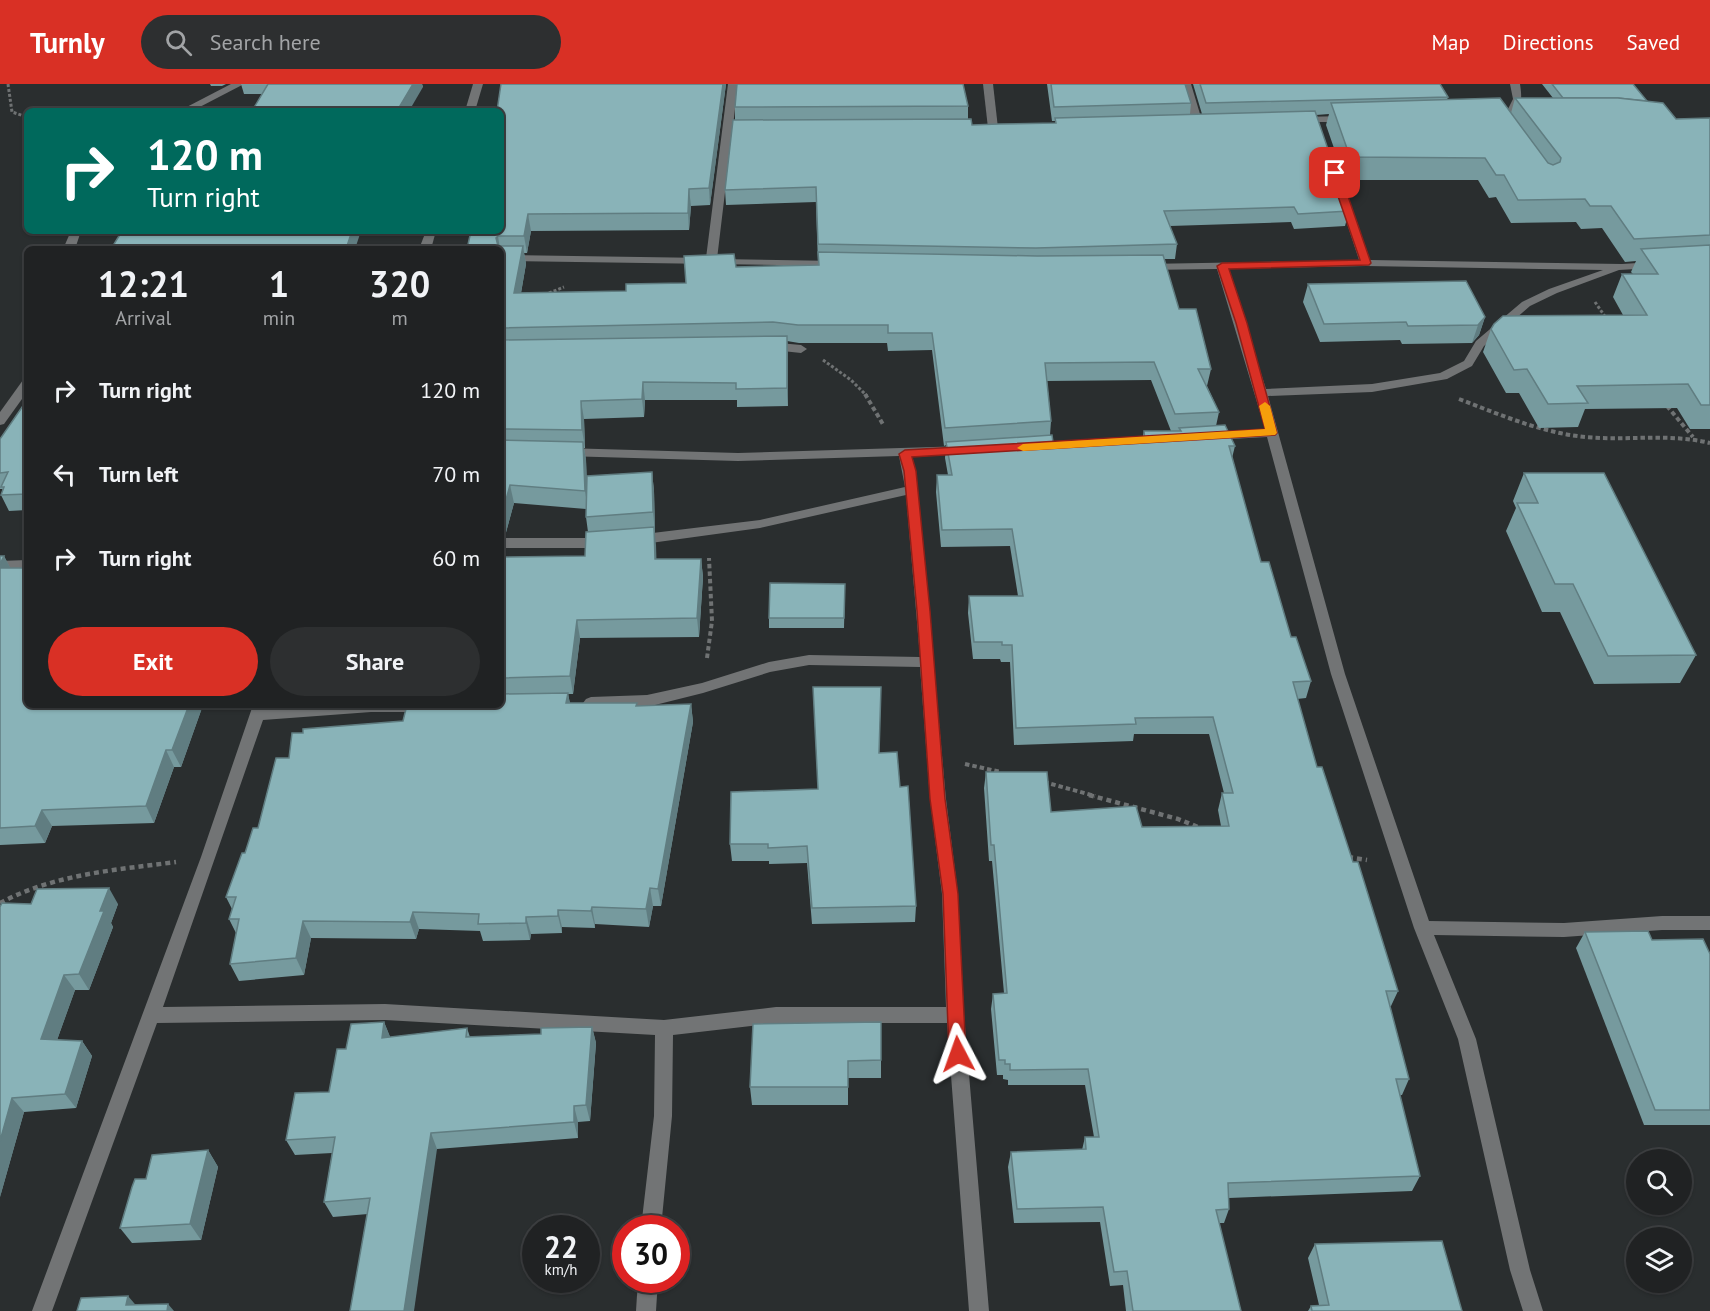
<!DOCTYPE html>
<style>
body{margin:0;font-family:"PT Sans",sans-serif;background:#2d2f30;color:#f1f3f6;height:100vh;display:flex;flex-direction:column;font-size:22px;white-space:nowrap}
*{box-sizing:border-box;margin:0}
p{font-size:20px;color:#a2a4a6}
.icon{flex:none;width:33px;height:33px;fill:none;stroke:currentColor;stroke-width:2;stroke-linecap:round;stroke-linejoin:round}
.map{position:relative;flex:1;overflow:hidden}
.side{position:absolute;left:24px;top:162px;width:480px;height:462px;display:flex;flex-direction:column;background:#202223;border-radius:9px;box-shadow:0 2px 4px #0004,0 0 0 2px #3d3f41}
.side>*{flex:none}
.hud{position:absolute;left:24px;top:24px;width:480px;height:126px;border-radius:9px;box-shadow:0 2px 4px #0004,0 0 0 2px #3d3f41;background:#00695c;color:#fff;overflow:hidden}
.tools{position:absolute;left:1626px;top:1065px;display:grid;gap:12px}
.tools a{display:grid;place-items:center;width:66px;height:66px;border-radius:50%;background:#202223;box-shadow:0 2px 4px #0004,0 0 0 2px #3d3f41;font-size:30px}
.speed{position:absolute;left:522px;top:1131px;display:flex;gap:12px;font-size:30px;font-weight:700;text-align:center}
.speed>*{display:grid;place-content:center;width:78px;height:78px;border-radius:50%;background:#202223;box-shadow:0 2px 4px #0004,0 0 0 2px #3d3f41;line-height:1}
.speed small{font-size:15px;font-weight:400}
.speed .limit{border:9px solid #d22;background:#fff;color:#111}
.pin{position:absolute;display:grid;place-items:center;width:51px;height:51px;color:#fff;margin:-26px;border-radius:12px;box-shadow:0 3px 9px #0006}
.me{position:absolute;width:66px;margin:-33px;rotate:356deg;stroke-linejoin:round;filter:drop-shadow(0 0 4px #0008)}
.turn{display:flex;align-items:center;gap:21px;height:126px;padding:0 24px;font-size:27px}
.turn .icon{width:78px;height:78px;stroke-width:2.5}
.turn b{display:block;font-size:42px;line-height:51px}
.eta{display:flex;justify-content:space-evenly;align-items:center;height:102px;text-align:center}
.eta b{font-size:36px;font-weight:600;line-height:42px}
.action{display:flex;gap:12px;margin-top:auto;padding:12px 24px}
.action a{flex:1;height:69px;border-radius:36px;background:#d93025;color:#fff;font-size:24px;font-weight:600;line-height:69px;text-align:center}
.action a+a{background:#2d2f30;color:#f1f3f6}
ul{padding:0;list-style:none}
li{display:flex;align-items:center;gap:18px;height:84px;padding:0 24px}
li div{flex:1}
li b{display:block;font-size:22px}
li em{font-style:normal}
header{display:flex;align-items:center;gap:36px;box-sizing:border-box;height:84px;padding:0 30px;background:#d93025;color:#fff}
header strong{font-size:28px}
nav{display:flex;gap:33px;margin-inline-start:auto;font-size:21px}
.search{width:420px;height:54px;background:#2d2f30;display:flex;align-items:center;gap:15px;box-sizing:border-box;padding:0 21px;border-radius:33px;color:#a2a4a6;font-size:22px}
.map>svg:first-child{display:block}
</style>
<header>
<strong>Turnly</strong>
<div class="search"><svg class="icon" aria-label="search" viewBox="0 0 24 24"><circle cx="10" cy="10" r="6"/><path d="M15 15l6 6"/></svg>Search here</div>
<nav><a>Map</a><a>Directions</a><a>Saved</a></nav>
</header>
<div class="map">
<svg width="1710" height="1227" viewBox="0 0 1710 1227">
<rect width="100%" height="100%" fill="#2a2e2f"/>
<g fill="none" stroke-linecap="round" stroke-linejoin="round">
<g stroke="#6f7273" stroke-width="3" stroke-dasharray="3 2" stroke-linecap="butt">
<path d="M8 0 12 28 27 33"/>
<path d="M549 209 564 203"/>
<path d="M1595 218 1606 234"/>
<path d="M823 276 851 296 867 312"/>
</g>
<g stroke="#6f7273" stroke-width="4" stroke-dasharray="4.5 3" stroke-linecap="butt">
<path d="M865 310 884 342"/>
<path d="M1459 315C1501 331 1542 349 1586 353 1628 357 1669 349 1710 359"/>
<path d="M1667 322 1693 353"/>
<path d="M707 574 712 537 709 474"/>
<path d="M965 680 1001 688"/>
<path d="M1044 698 1095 712"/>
</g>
<g stroke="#6f7273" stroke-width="4.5" stroke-dasharray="5 4" stroke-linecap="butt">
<path d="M1089 711 1178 735 1198 743"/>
<path d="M1348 773 1367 776"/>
<path d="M0 819C55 790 115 786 176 778"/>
</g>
<g fill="#727475" fill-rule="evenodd">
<path d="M231 0H244L192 27H179Z"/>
<path d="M473 0H483L475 27H465Z"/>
<path d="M728 0H738L717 175 837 177 841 178V182L501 177V171L706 174Z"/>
<path d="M983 0H993L998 44 993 47 988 44Z"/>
<path d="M1181 0H1191L1203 40 1202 42 1193 40Z"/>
<path d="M1510 0H1520C1522 13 1523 27 1510 34L1505 31 1513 15Z"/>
<path d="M1297 33 1348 32 1353 35 1348 38H1294L1292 36Z"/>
<path d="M1343 109 1348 112 1370 176 1622 180 1653 178 1659 181 1653 184 1619 186 1557 209 1530 222 1484 262 1472 282 1447 295 1372 308 1268 312 1345 590 1429 837 1564 839 1662 832H1710V846H1662L1564 853 1434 851 1476 955 1530 1186 1543 1227H1523L1510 1186 1458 955 1414 844 1331 590 1267 353 1212 356 1206 352 1212 348 1265 345 1217 185 1146 186 1140 183 1146 180 1359 176 1338 112ZM1366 182 1603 186 1549 205 1522 218 1476 257 1464 277 1440 289 1372 300 1266 305 1228 185Z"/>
<path d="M71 147H81L75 165H63Z"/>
<path d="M426 147H436L431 165H419Z"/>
<path d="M768 258 801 261 807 265 801 269 764 265V259Z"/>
<path d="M27 295V308L4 340 0 341V328L23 296Z"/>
<path d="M966 362 971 363 972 366 971 369 912 372 916 387 946 715 958 810 964 931 989 1227H969L947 939H776L673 951 672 1032 661 1144H641L654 1032 655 951 385 936 157 939 52 1227H32L201 773 253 621H269L267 625 314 621 436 622 433 626 428 628H371L263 636 163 923 385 920 664 936 776 923H946L942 810 930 715 920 583 809 581 770 588 703 609 647 623 591 625 586 623 583 619 586 615 591 613 647 611 702 599 769 578 809 571 920 573 906 411 760 444 636 461 629 456 636 451 760 436 905 403 899 372 738 377 564 372 558 368 564 364 738 369Z"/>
<path d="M501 454H606L613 459 606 464H501Z"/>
<path d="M27 476V486L0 487V477Z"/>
<path d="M638 1196H658L656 1227H636Z"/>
</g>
</g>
<g fill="#769a9e" fill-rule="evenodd">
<path d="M210 0H226L222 2H211Z"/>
<path d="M241 0H422L423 3 262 10H244Z"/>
<path d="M726 0 710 121 691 122 689 146 531 147 527 169H524L526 180 521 209 626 207 686 199 736 183 818 181 816 118 726 121 725 106 735 36V23L968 22V35L972 41 1055 39V37H1052L1047 0H1185L1191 19 1190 30H1202L1193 0H1440L1448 13 1447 16 1511 29 1515 14H1553L1542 0H1633L1647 17 1676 35 1710 34V345H1690L1677 324 1585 325 1578 343 1539 344 1519 309H1506L1483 268 1491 245 1623 231 1613 213 1622 190H1633L1631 188 1636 177 1625 178 1602 144 1581 145 1576 138 1511 139 1496 113 1489 114 1478 96H1345L1326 41 1329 30 1316 31 1349 127 1345 142 1294 145 1291 138 1170 142 1177 160 1175 175H1164L1179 225 1211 285 1207 302 1219 328 1216 342 1235 362 1232 374 1261 478 1291 553 1311 597 1306 614 1297 615 1317 683 1353 778 1398 907 1391 922H1390L1409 995 1402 1011H1400L1420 1092 1412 1107 1229 1114V1125L1224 1139H1219L1241 1227H1126L1123 1201 1110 1202 1100 1138 1014 1139 1008 1083 1011 1068 1082 1066 1085 1053H1094L1085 1001H1008V996L1003 995V991H997L991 925 993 910 1004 909 992 777H989L984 704 986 688 1051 728 1142 743 1221 742 1218 726 1222 709H1224L1209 650H1134L1133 657 1014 661 1010 578H1001L1000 575H973L968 529 969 512H1018L1010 462 941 463 936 408 937 391H948L945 374 946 361 944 362 932 266 888 267 887 259H799L787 257 788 322 737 323V316H645L644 333 584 335 585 364H584L586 376 587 407 652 388 654 407 655 448H654L656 475H701L703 493 699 553 580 554 573 610H568L570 619 637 622 691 620 693 638 661 822H653L649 843 595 840V844L562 843V849L531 850 530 856 483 857 480 847 419 845 416 855 311 854 304 891 239 897 230 880 236 849 229 835 232 825 226 813 245 769 258 744 289 674 303 649 403 637 501 621V473L585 472 588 448 586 433V425L514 419 505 452 501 453V165L471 147ZM1151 296 1171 347H1144L1142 357 1053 358 1050 351 1051 337 1047 297Z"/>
<path d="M1308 200 1485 233 1479 251 1472 259 1402 260 1400 256 1320 258 1303 218Z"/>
<path d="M27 316V426L9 427 1 411 3 406 2 405H0V355Z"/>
<path d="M1524 389 1696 571 1680 599 1594 600 1560 528H1542L1506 447 1516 424 1513 417Z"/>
<path d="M0 472H4L10 484 27 621H203L181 683H174L154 739 52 742 45 759 0 761Z"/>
<path d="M845 500 844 544H769V534Z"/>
<path d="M879 669 900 703 916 822 915 838 812 840 807 779 769 780V777H732L730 760 818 705Z"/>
<path d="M31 820H118L111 839 113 843 89 906H75L57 956 82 957 92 972 76 1024 24 1028 0 1113Z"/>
<path d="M1585 848 1652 856 1710 870V1041H1644L1576 864Z"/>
<path d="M384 938 390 953 467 944 470 953 541 950 592 943 596 959 590 1037 578 1038V1054L437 1065 368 1130 333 1133 324 1118 332 1069 295 1071 286 1056 329 1008 346 965Z"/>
<path d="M881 938V994H848V1021H752L750 1003Z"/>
<path d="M208 1066 218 1083 201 1156 132 1159 120 1144 146 1095Z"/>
<path d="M1315 1160 1462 1227H1308L1311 1222 1319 1221 1308 1174Z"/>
</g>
<g fill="#607d81">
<path d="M413 0H422L423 3 409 27H397Z"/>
<path d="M723 0H726L710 121 709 104Z"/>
<path d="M689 105 691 122 689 146 688 129Z"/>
<path d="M528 130 531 147 527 169 524 152Z"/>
<path d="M352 147H361L355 165H346Z"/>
<path d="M498 152 500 165H498L496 154Z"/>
<path d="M523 162 526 180 518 226 514 209Z"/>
<path d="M1485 233 1479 251 1472 259 1478 241Z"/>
<path d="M787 252 788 270V322L787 304Z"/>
<path d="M643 298 645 316 644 333 642 315Z"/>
<path d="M581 317 584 335 585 364 582 346Z"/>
<path d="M583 358 586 376 588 425 585 407Z"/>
<path d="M652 388 654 407 655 448 653 428Z"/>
<path d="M510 401 514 419 505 452 501 453V434Z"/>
<path d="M654 443 656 461 657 493 655 475Z"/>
<path d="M4 472 13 489 0 487V480Z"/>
<path d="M701 475 703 493 699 553 697 534Z"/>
<path d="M577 536 580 554 573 610 570 592Z"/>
<path d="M568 609 571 627 566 619Z"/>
<path d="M691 620 693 638 661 822 658 805Z"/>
<path d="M189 621H203L181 683 172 666Z"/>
<path d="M166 666 174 683 154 739 146 722Z"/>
<path d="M42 726 52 742 45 759 35 742Z"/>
<path d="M109 804 118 820 111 839 113 843 89 906 79 890 100 827Z"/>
<path d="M650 804 653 822 649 843 646 825Z"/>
<path d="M592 823 595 840V844L591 827Z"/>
<path d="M558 826 562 843V849L558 832Z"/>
<path d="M413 828 419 845 416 855 410 838Z"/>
<path d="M526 833 531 850 530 856 526 839Z"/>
<path d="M303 837 311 854 304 891 296 874Z"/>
<path d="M64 891 75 906 52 970 41 955Z"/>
<path d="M384 938 391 955 382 954Z"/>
<path d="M592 943 596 959 590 1037 586 1021Z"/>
<path d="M82 957 92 972 76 1024 65 1010Z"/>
<path d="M12 1014 24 1028 0 1113V1057Z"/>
<path d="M574 1022 578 1038V1054L574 1038Z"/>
<path d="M431 1049 437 1065 414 1227H404Z"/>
<path d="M208 1066 218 1083 201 1156 190 1140Z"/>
<path d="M128 1212 140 1226 126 1221Z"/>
<path d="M168 1220 174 1227H167Z"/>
</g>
<g fill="#89b3b8" stroke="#607d81" stroke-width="1.5">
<path d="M268 0H413L397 27H252Z"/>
<path d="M501 0H723L709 104 689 105 688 129 528 130 524 152H498L496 154 498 162H523L514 209 626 207V200L686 199 684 172 734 170 736 183 819 181 818 168 1037 172 1163 171 1179 225H1196L1211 285H1198L1219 328 1175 330 1154 278 1045 279 1051 337 945 344 932 249H888V241H798L773 238 501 244V165H467L471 147H501V27H497Z"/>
<path d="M737 0H963L968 22 735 23Z"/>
<path d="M1051 0H1185L1191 19 1054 23Z"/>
<path d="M1200 0H1440L1448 13 1206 19Z"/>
<path d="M1552 0H1633L1647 17 1618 14H1563Z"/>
<path d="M1500 14 1548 79 1553 81 1560 78 1561 74 1515 14H1618L1663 19 1676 35 1710 34V151L1634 155 1611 122H1590L1585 115 1518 116 1504 91H1496L1485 74 1350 73 1331 19Z"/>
<path d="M1315 27 1349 127 1298 130 1294 123 1164 127 1177 160 1036 164 818 160 816 103 725 106 733 36 971 35 972 41 999 40 1056 39 1055 34Z"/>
<path d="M122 147H352L346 165H111Z"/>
<path d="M1710 161V321H1701L1688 300 1577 302 1588 319 1548 320 1527 285 1514 286 1491 245 1494 240 1503 232 1647 231 1622 190H1658L1641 165Z"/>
<path d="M1466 197 1485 233 1478 241 1408 242 1406 238 1324 240 1308 200Z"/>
<path d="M787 252V304L736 305V299L643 298 642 315 581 317 582 346 501 345V256Z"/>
<path d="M27 316V410L1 411 4 403H1L8 388 0 389V355Z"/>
<path d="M1225 341 1235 362H1229L1261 478H1269L1291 553H1296L1311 597 1293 598 1317 683H1322L1353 778H1358L1398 907H1386L1409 995H1396L1420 1092 1228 1099 1229 1125 1216 1126 1241 1227H1133L1127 1187 1114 1188 1103 1123 1017 1125 1011 1068 1086 1065 1085 1053H1099L1088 985 1010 986V980H1005V976H999L993 910 1007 909 994 761H991L986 688H1047L1051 728 1136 722 1142 743 1229 742 1222 709H1233L1213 633 1135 634 1136 640 1016 644 1012 561H1002V558H974L969 512H1023L1012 445 942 446 937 391H952L946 358 1052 351 1053 358 1145 357 1144 347H1181L1179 344Z"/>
<path d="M501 356 583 358 585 407 510 401 501 434Z"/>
<path d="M652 388 653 428 586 433 587 392Z"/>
<path d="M1524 389H1604L1696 571 1608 572 1573 500H1555L1517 419H1538Z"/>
<path d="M654 443 655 475H701L697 534 577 536 570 592 501 594V473L585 472 586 448Z"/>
<path d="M0 472H4L0 480Z"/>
<path d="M0 484H27V621H189L172 666H166L146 722 42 726 35 742 0 744Z"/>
<path d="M770 499 845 500 844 534H769Z"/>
<path d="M813 603H881L879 669 897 668 900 703 908 702 916 822 812 824 807 762 768 764V760H730L731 708 818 705Z"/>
<path d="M568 609 566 619H637L636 622 691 620 658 805 650 804 646 825 592 823 591 827 558 826V832L526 833V839L478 840 479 830 413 828 410 838 303 837 296 874 230 880 239 835H229L236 813H226L242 769H245L253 744H258L276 674H289L292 649H303V645L403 637 407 621H501V610Z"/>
<path d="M109 804 100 827H104L79 890 64 891 41 955 82 957 65 1010 12 1014 0 1057V823L2 819 31 820 37 805Z"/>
<path d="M1648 847 1652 856 1703 855 1710 870V1026H1655L1585 848Z"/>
<path d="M384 938 382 954 467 944 466 953 541 950V944L592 943 586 1021 574 1022V1038L431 1049 404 1227H350L370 1114 324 1118 335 1053 286 1056 295 1009 329 1008 337 965H346L351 940Z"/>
<path d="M881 938V976L848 977V1003H750L753 940Z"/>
<path d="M208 1066 190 1140 120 1144 132 1103 135 1095H146L152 1071Z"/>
<path d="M1442 1157 1462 1227H1312L1311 1222 1329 1221 1315 1160Z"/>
<path d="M128 1212 126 1221 168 1220 167 1227H77L81 1214Z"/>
</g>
<path fill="#d93025" stroke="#8d1f18" stroke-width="1.5" d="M1335 86 1340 89 1371 179 1369 181 1229 185 1247 239 1277 349 1275 351 912 373 916 387 930 527 945 715 958 810 966 970 964 975 958 978 952 975 949 970 943 810 930 715 917 527 904 387 899 370 905 366 1265 345 1236 239 1217 182 1222 179 1360 176 1330 89Z"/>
<path fill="#f59e0b" d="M1265 318 1270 322 1277 349 1275 351 1023 367 1017 364 1023 360 1265 345 1259 322Z"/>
</svg>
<div class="tools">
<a><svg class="icon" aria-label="search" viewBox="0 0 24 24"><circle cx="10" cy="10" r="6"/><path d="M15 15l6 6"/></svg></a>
<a><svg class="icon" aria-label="layers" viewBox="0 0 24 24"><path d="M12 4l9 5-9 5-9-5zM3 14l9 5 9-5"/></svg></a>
</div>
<div class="speed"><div>22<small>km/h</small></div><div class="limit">30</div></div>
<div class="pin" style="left:1335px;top:89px;background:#d93025"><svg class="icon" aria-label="arrive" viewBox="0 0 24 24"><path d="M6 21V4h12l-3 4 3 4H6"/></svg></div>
<svg class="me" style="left:958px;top:970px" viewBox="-20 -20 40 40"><path d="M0-17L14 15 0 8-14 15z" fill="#d93025" stroke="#fff" stroke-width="4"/></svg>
<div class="hud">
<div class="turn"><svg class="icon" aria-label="right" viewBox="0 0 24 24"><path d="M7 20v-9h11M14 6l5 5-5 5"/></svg><div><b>120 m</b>Turn right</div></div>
</div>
<section class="side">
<div class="eta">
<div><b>12:21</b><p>Arrival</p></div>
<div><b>1</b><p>min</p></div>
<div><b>320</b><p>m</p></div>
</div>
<ul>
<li><svg class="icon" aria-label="right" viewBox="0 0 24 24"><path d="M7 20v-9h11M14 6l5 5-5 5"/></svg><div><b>Turn right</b></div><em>120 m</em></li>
<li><svg class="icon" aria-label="left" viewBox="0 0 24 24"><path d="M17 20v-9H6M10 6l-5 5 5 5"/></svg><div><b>Turn left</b></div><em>70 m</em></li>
<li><svg class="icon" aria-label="right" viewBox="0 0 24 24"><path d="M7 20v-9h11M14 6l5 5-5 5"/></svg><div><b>Turn right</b></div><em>60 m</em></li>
</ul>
<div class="action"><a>Exit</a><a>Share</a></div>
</section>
</div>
